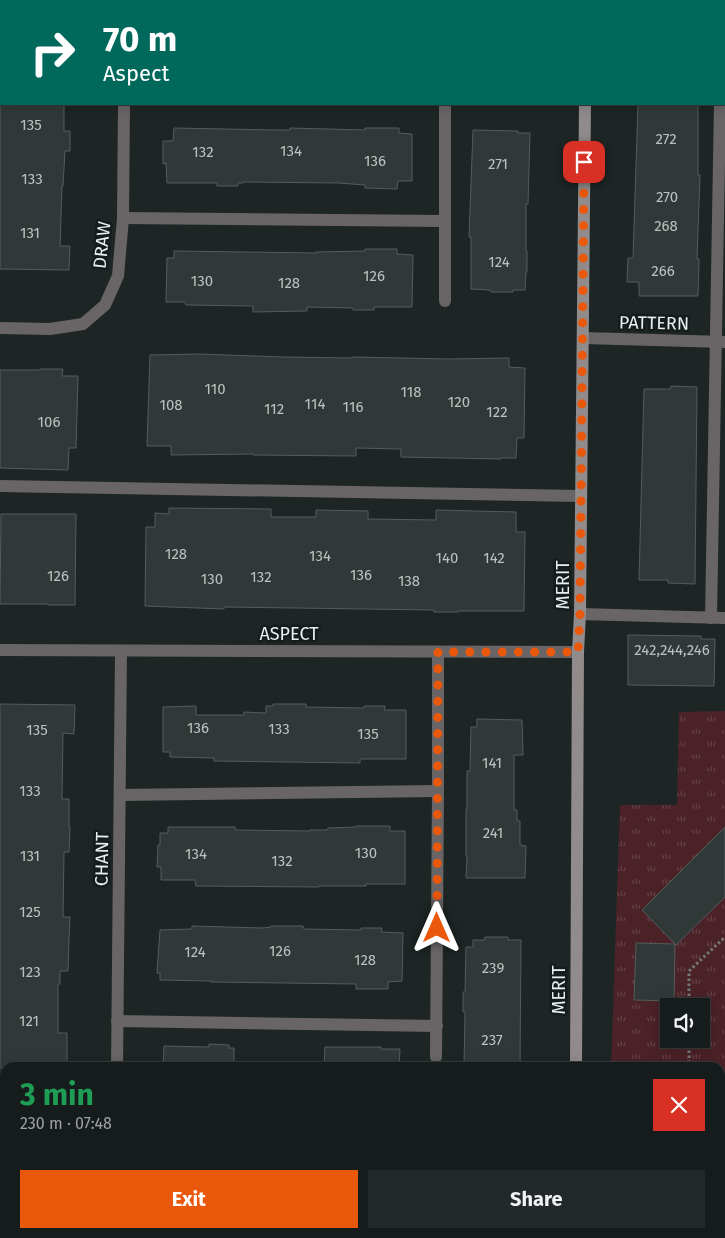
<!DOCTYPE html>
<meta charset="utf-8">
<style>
body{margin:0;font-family:"Fira Sans",sans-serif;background:#232929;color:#f1f3f6;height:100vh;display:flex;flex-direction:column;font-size:19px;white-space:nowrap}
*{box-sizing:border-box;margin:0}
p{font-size:16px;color:#9ea1a3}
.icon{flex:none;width:28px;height:28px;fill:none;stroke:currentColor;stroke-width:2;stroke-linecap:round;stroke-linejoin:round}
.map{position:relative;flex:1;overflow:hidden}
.panel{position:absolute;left:0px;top:1062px;width:725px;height:176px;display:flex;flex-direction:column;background:#161c1c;border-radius:15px 15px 0 0;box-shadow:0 2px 12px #0003,0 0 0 1px #353a3b}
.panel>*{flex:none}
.guide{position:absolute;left:0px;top:0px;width:725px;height:105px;box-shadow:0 2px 12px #0003,0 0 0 1px #353a3b;background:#00695c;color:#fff;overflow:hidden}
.controls{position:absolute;left:660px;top:998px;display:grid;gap:10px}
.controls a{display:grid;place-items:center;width:50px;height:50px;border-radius:0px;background:#161c1c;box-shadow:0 2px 12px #0003,0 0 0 1px #353a3b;font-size:25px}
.pin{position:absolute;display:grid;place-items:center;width:42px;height:42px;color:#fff;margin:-21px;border-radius:10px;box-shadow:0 2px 8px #0006}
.me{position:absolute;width:55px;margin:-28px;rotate:0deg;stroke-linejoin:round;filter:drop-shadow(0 0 4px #0008)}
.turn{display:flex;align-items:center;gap:18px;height:105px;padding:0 20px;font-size:22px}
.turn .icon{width:65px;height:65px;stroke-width:2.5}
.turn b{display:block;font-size:35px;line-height:42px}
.round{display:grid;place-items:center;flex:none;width:52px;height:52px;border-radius:0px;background:#232929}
.summary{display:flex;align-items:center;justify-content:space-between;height:85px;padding:0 20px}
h1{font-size:30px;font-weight:700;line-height:38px;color:#1e9e55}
.primary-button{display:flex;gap:10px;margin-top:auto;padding:10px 20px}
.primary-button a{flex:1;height:58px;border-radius:0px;background:#ea580c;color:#fff;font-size:20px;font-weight:700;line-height:58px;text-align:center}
.primary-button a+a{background:#232929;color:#f1f3f6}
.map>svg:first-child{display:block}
</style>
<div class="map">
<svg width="725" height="1238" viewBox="0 0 725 1238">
<defs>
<pattern id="park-tufts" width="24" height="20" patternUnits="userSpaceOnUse" patternTransform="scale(1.25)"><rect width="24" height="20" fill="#4b2228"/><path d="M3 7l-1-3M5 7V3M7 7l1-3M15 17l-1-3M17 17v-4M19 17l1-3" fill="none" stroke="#654248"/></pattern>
</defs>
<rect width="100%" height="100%" fill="#1e2525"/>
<g fill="url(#park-tufts)" fill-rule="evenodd">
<path d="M725 711V1238H622L617 1234H720V1068H611L620 805H677L679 712ZM669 1006H701V1039H669Z"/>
<path d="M416 1234H538L539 1238H415Z"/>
</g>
<g fill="#313938" stroke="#545c5c">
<path d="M0 104H64V131H70V151H65L63 186H62L60 246H70L69 270 0 269Z"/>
<path d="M638 104H698V175H700L697 259H699L698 296H639V282H627L628 258H633Z"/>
<path d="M174 128 275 130H290V128L365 130V128H399V133L412 134V181H398L397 189 365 188V185L338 183 243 182V183H238V186H217V183H167L166 163 163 164V141H173Z"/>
<path d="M473 130 518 131V133H530L528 204H526V251H527V272H526L525 290H513V292H491L490 290 471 289V237H469Z"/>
<path d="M365 249H397V254L413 255 412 307H374V310H353V308L307 307V311L253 312V306L186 305 185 302H166L167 258H174V251L317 253 316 252 365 251Z"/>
<path d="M199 354 283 357 352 358V357L449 359 509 358V367L525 368 524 438H517L516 458H501V459L401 457V449L356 448V456L253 455V454L171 455V446H147L150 355Z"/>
<path d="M40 369H63L62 376H78L76 448H69L68 470 0 468V370H40Z"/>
<path d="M671 386 697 387 695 584 668 583V580H639L644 389H670Z"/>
<path d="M169 508 271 509V517H316V510L368 511V519L436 520V510L516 512V532H525L524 611H458V612H434V610L224 607V609L145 606 146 527H155V513L169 514Z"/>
<path d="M1 514H76L75 605H48V604H0Z"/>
<path d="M628 635 701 636V639H715L714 686 628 685Z"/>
<path d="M0 704 75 705 74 734 63 733 62 799H69V827H70L69 852H64L63 917H70L69 939 68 971H60V984H58V1033H67V1068H0Z"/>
<path d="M273 704H306V707L364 708V706H385L384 710H406V759H360V763L214 761V758L170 757V752H163V707L196 706V715H244V712L266 713V706H273Z"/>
<path d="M477 719 522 720 523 755H514V810H517V821H520V845L526 846 525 878H466L467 856H466V809H467V771H470L471 727H477Z"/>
<path d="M356 826H390V831H405V884H366V886H319V887L196 886 195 880H161V867H157L158 845H160V833H168V827H235V830L310 831V830H327L328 828 356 827Z"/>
<path d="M725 827V897L676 945 642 910Z"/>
<path d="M192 926 263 928 271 927V926H303L304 929 361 930V928H382L381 932 403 933 402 981 388 982V989H356V984L211 982V981L160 980V973H157L160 930 192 929Z"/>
<path d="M485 937H508V940H521L520 1068H464L465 1012H463V992H465L466 947H473V940H485Z"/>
<path d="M636 943 675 944 674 1001 634 1000Z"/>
<path d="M209 1044 229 1045V1048H234V1068H163L164 1046 209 1047Z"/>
<path d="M325 1047H381V1049H400L399 1068H324Z"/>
</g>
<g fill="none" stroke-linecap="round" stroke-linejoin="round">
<g stroke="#737979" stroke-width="3" stroke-dasharray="2.5 2.5" stroke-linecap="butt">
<path d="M689 1006V971L725 937"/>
<path d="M689 1068V1039"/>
<path d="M516 1238 519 1234"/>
</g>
<g stroke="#696566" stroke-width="12">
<path d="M446 0V1"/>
<path d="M722 1V0"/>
<path d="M123 218 445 221"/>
<path d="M445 301V104"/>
<path d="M0 486 581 496"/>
<path d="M580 614 725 618"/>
<path d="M711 618 720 104"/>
<path d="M120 795 438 791"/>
<path d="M117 1021 437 1026"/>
<path d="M436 1057 438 791V652"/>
<path d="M138 1234 140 1235 337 1238"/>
</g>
<g stroke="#696566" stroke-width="12">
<path d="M125 1V0"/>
<path d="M0 328 50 329 83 324 105 305 118 276 123 218 124 104"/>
<path d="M583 338 725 342"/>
<path d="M0 650 578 652"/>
<path d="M117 1068 121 651"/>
<path d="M0 1227H5"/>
</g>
<g stroke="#918b8b" stroke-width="12">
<path d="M586 1V0"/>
<path d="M576 1068 578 652 580 614 585 104"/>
<path d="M579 1234 581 1238"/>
</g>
</g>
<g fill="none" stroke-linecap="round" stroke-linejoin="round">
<path stroke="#ea580c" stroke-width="9" stroke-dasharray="0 16.2" d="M437 928 438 652H578L580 614 584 162"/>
</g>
<g text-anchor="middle" stroke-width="5" stroke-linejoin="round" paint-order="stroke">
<g font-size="15" fill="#bbc1c0">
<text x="31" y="130">135</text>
<text x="666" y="144">272</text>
<text x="291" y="156">134</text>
<text x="203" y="157">132</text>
<text x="375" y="166">136</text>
<text x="498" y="169">271</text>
<text x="32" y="184">133</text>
<text x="667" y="202">270</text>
<text x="666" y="231">268</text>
<text x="30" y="238">131</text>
<text x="499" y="267">124</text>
<text x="663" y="276">266</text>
<text x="374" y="281">126</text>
<text x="202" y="286">130</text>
<text x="289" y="288">128</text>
<text x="215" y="394">110</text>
<text x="411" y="397">118</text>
<text x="459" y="407">120</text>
<text x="315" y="409">114</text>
<text x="171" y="410">108</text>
<text x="353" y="412">116</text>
<text x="274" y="414">112</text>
<text x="497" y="417">122</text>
<text x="49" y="427">106</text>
<text x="176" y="559">128</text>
<text x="320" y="561">134</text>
<text x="447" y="563">140</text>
<text x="494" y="563">142</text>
<text x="361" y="580">136</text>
<text x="58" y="581">126</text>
<text x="261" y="582">132</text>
<text x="212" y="584">130</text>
<text x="409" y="586">138</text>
<text x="672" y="655">242,244,246</text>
<text x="198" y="733">136</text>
<text x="279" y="734">133</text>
<text x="37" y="735">135</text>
<text x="368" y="739">135</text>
<text x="492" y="768">141</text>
<text x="30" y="796">133</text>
<text x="493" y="838">241</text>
<text x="366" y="858">130</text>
<text x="196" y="859">134</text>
<text x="30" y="861">131</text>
<text x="282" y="866">132</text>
<text x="30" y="917">125</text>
<text x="280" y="956">126</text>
<text x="195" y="957">124</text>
<text x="365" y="965">128</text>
<text x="493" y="973">239</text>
<text x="30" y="977">123</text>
<text x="29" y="1026">121</text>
<text x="492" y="1045">237</text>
</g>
<g font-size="18" fill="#e9eeee" stroke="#141c1c">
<text transform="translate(102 245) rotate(-84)" y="6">DRAW</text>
<text transform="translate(654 323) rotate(1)" y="6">PATTERN</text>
<text transform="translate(563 585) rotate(-90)" y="6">MERIT</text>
<text x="289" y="640">ASPECT</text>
<text transform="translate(102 859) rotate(-89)" y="6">CHANT</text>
<text transform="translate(559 990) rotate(-90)" y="6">MERIT</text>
</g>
</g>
</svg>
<div class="controls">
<a><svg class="icon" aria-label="sound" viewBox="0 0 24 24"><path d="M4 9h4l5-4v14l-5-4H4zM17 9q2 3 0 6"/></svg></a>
</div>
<div class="pin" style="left:584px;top:162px;background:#d93025"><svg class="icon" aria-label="arrive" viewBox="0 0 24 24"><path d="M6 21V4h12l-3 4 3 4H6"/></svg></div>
<svg class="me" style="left:437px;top:928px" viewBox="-20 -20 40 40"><path d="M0-17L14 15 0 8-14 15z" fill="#ea580c" stroke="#fff" stroke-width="4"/></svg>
<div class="guide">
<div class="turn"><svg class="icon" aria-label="right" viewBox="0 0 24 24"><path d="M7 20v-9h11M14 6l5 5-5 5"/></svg><div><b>70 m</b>Aspect</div></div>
</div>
<section class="panel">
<div class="summary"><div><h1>3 min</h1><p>230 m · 07:48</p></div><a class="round" style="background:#d93025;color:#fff"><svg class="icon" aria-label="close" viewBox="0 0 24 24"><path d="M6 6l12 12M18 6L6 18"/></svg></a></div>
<div class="primary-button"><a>Exit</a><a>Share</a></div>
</section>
</div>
